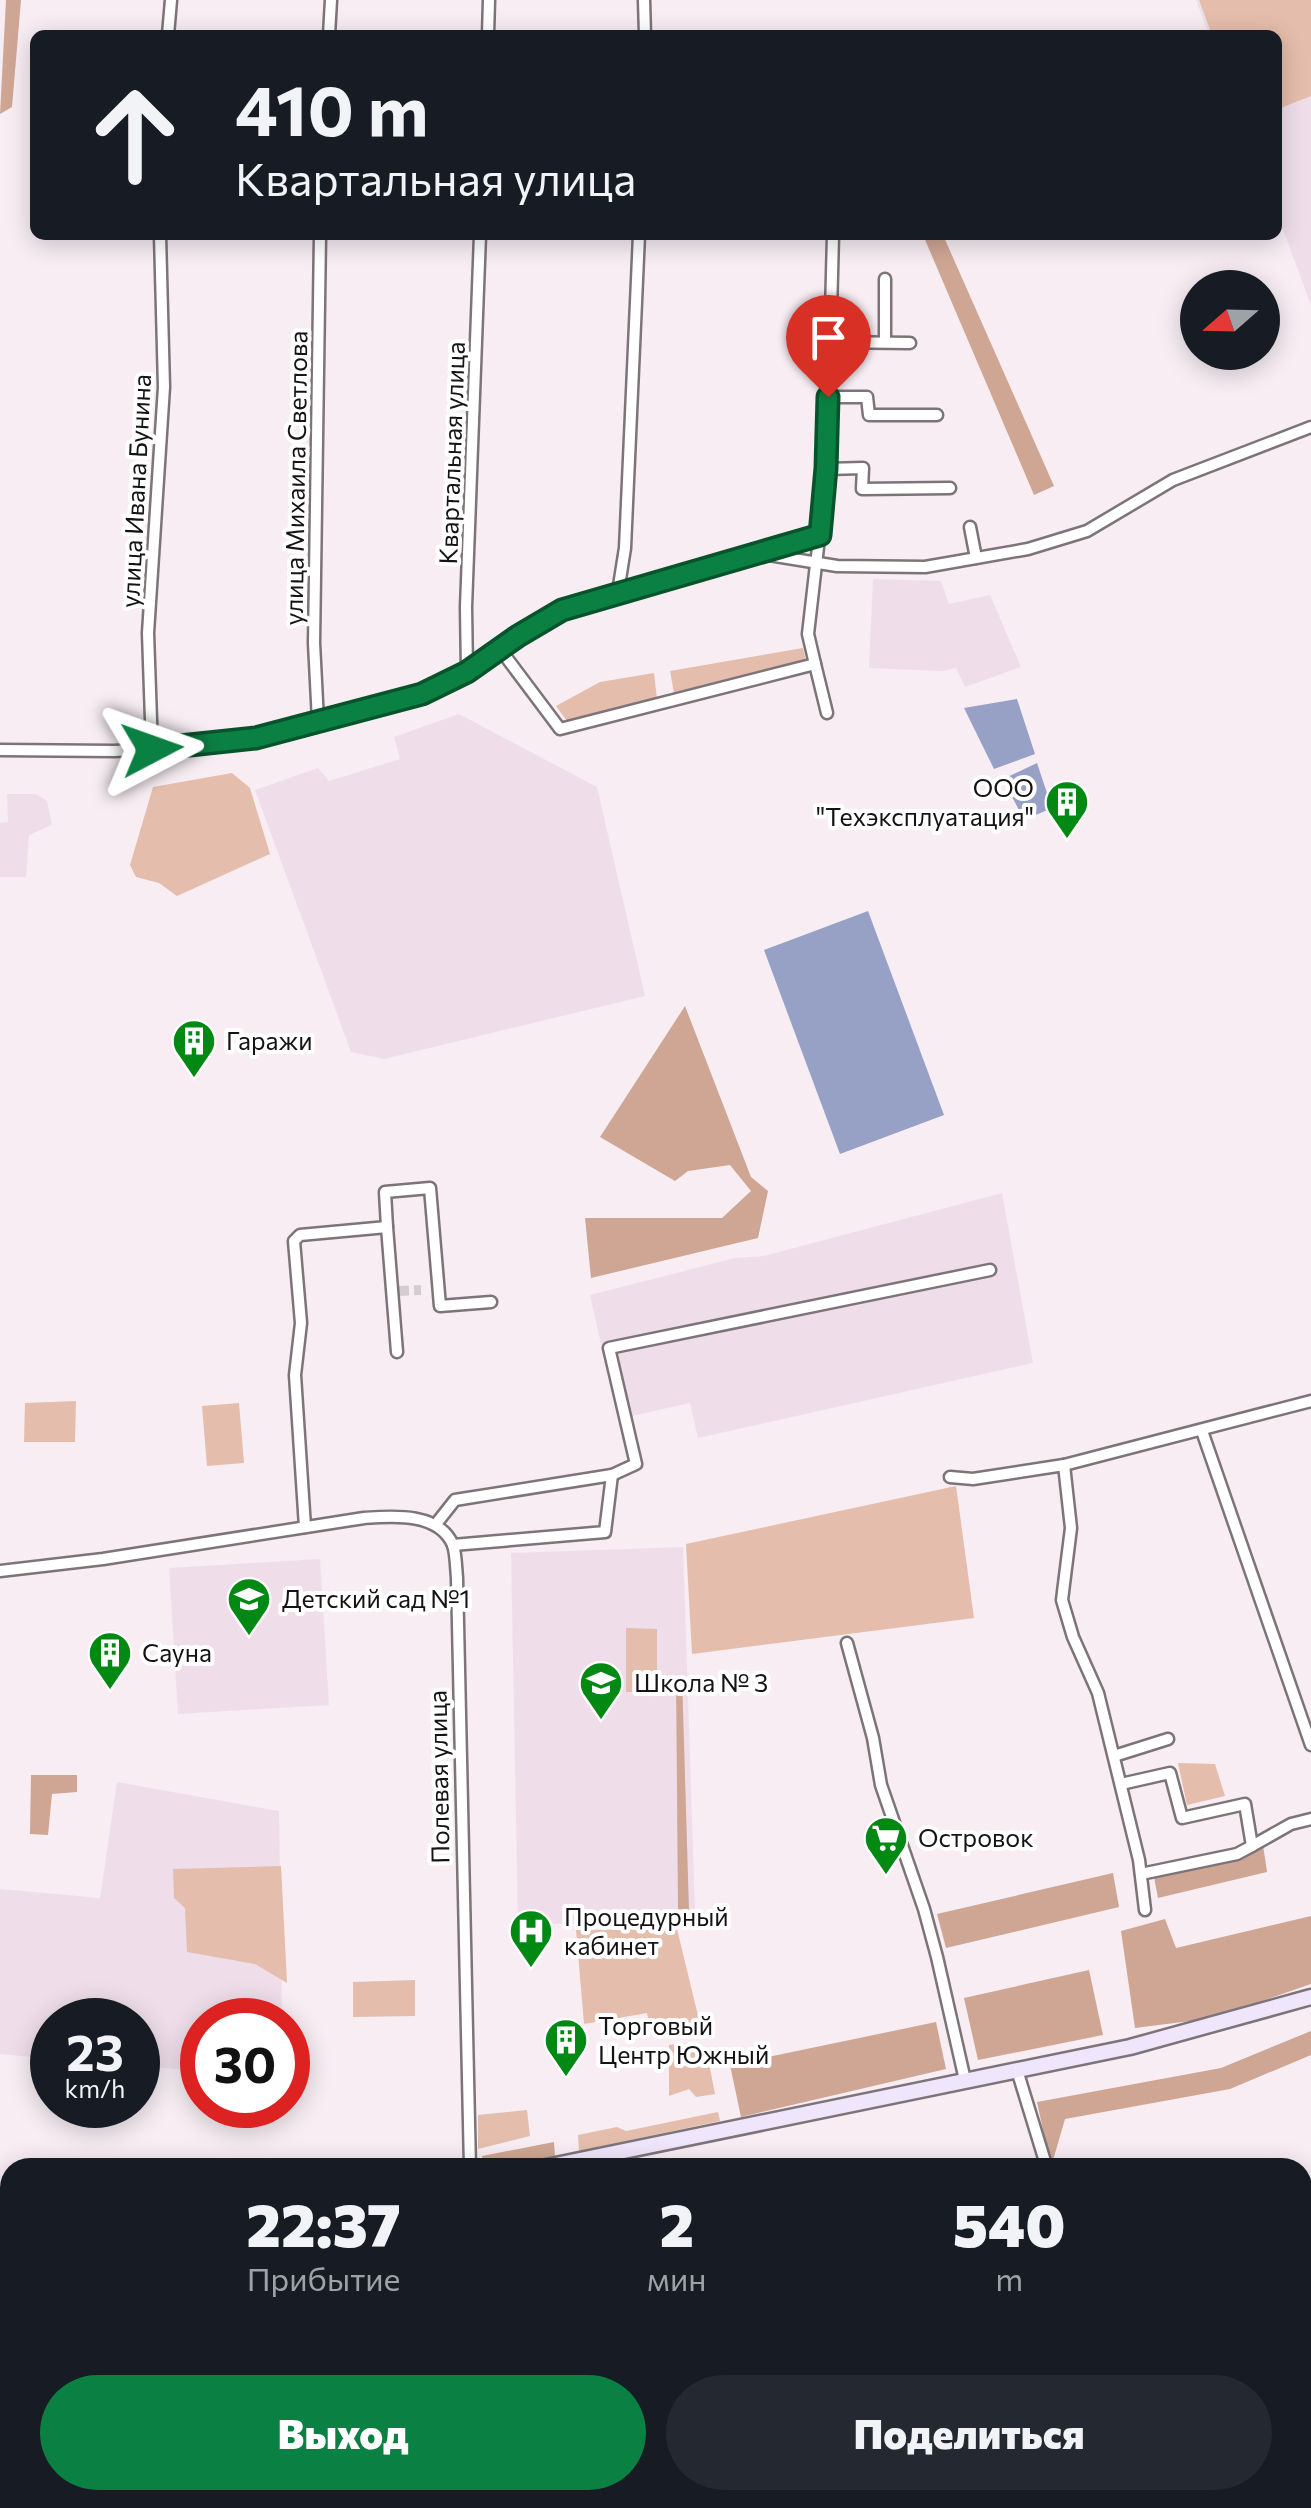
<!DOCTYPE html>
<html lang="ru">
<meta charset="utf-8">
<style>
body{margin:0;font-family:Commissioner,sans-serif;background:#242831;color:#f1f3f6;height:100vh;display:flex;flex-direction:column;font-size:38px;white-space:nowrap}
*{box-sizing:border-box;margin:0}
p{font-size:32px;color:#9ea1a6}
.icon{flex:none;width:55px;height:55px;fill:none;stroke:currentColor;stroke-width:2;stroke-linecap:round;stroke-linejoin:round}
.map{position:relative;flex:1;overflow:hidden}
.side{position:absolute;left:0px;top:2158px;width:1312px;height:352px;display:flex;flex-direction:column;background:#171b24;border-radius:30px 30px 0 0;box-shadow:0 5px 25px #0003}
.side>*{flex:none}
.top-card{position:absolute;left:30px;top:30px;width:1252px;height:210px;border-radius:15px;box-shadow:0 5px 25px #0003;background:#171b24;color:#f1f3f6;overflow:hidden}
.needle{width:65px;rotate:250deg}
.fabs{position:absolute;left:1180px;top:270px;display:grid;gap:20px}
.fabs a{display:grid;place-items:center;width:100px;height:100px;border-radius:50%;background:#171b24;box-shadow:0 5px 25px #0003;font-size:50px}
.speed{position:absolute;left:30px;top:1998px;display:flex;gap:20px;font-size:50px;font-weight:700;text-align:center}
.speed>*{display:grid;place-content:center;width:130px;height:130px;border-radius:50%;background:#171b24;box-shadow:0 5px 25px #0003;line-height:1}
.speed small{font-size:25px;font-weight:400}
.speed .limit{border:15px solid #d22;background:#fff;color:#111}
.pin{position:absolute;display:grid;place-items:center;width:85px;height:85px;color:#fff;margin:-102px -42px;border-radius:50% 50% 50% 0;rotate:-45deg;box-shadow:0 0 10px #0007}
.pin .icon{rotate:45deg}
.me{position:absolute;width:110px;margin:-55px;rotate:86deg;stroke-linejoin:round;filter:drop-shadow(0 0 8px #0008)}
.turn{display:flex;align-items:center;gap:35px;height:210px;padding:0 40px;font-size:45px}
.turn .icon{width:130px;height:130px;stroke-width:2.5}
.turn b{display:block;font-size:70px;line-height:85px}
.eta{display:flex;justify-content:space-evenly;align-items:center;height:170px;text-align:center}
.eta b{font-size:60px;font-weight:800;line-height:70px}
.cta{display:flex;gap:20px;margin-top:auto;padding:20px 40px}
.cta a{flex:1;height:115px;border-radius:60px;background:#0b8043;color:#fff;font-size:40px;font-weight:800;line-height:115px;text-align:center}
.cta a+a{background:#242831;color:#f1f3f6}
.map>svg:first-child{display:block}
</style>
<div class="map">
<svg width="1311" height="2508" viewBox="0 0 1311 2508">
<rect width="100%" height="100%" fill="#f7edf3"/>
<g fill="#efdee9">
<path d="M1196 0H1311V305L1278 216V35H1209Z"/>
<path d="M873 579 941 581 949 604 990 595 1021 667 965 687 956 668 942 671 869 668Z"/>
<path d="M459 714 597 787 645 996 384 1059 351 1052 255 790 318 768 329 781 400 759 394 737Z"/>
<path d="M7 794H36L47 801 52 825 29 835 26 877H0V823L8 822Z"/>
<path d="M1002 1193 1033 1363 698 1438 690 1403 618 1419 590 1295 735 1258 764 1256Z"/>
<path d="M683 1547 695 1909 681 1919 518 1925 511 1553Z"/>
<path d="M320 1559 329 1705 178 1714 169 1568Z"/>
<path d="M117 1782 279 1811 282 2020H202V2071L138 2066V2020H52V2059L0 2054V1889L100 1898Z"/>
</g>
<g fill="#e5bdac">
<path d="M1199 0H1311V96L1278 109V35H1212Z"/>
<path d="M803 648 806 661 674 693 670 671Z"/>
<path d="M654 673 657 699 567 721 556 706 600 682Z"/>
<path d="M232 773 250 788 270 854 177 896 159 883 136 877 130 865 153 787Z"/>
<path d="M76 1401 75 1442H24L25 1403Z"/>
<path d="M239 1403 244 1463 207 1466 202 1406Z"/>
<path d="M956 1486 974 1618 692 1654 686 1544Z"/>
<path d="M626 1628 657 1629V1692H626Z"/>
<path d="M1178 1763 1215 1764 1225 1796 1187 1805Z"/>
<path d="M281 1866 287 1983 255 1964 187 1952 185 1908 174 1898 173 1869Z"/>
<path d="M677 1929 701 2028 650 2029 647 2013 584 2024 576 1930Z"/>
<path d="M415 1980V2016L353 2017V1982Z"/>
<path d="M692 2043 706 2048 715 2094 696 2097 689 2089 669 2096V2045Z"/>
<path d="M527 2110 530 2136 478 2149V2115Z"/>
<path d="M718 2112 720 2121 579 2151 578 2135 617 2127 626 2131Z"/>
</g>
<g fill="#cfa694">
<path d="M6 0H21L12 107 0 114Z"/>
<path d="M923 235H943L1054 486 1034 495Z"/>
<path d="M685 1006 751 1177 768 1191 758 1238 591 1278 585 1218H722L751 1191 730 1165 688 1171 675 1181 600 1137Z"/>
<path d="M676 1676H682L689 1910 678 1909Z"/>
<path d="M31 1775H77V1792L52 1794 48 1835 30 1834Z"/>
<path d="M1263 1845 1267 1872 1158 1898 1154 1877 1242 1857Z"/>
<path d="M1113 1873 1119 1907 946 1948 937 1914Z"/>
<path d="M1311 1916V1984L1214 2018 1135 2028 1121 1931 1165 1919 1176 1948Z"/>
<path d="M1089 1970 1103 2035 978 2060 964 1998Z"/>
<path d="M936 2022 946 2069 741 2117 730 2065Z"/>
<path d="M1311 2031V2055L1230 2089 1065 2119 1051 2167 1037 2102 1221 2068Z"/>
<path d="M554 2142 555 2157 484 2167 482 2156Z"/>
</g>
<g fill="#97a1c6">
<path d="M1017 699 1035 754 994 769 964 708Z"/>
<path d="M1037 763 1052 808 1024 820 1003 779Z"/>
<path d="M868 911 944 1115 840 1154 764 950Z"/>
</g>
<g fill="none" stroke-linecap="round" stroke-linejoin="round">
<path stroke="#d5ccd2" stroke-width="10" stroke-dasharray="10 5" stroke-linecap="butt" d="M399 1291 421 1290"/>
<g stroke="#7d747a" stroke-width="15">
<g id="street">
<path d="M644 0 645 35"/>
<path d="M168 35 171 0"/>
<path d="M329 35 331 0"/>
<path d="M488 35 489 0"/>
<path d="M885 341V279"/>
<path d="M830 342 910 343"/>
<path d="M828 397H867L869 415H937"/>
<path d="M827 469 863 468 862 489 950 488"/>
<path d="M970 527 976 558"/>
<path d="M762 554 837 566 925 567 1028 549 1087 531 1173 480 1311 427"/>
<path d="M618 592 625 548 639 235"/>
<path d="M500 649 560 729 815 664 808 634 827 469 833 235"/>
<path d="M815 664 827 713"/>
<path d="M467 672 466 607 480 235"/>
<path d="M318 721 314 643 320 235"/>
<path d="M152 749 148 633 164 387 160 235"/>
<path d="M0 750 114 751 190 747 256 738 422 695 467 672 518 636 562 611 820 535"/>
<path d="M387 1227 397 1352"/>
<path d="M1202 1431 1311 1745"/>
<path d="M1064 1465 1071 1528 1062 1600 1073 1637 1098 1693 1139 1860 1145 1910"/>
<path d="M950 1477 973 1479 1064 1465 1311 1401"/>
<path d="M436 1524 455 1500 612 1475 636 1464 609 1348 990 1270"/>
<path d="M305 1527 295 1375 301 1323 294 1241 300 1235 387 1227 385 1192 430 1188 440 1306 491 1302"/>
<path d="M453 1545 605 1532 612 1475"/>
<path d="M0 1571 103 1559 364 1518C393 1516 439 1512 453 1545 456 1554 456 1568 457 1578L470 2168"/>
<path d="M847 1643 873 1738 881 1785 924 1909 937 1957 965 2080"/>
<path d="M1114 1756 1168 1739"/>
<path d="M1121 1784 1170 1773 1182 1818 1245 1804 1252 1846 1237 1854 1141 1874"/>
<path d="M1252 1846 1291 1824 1311 1819"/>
<path d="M1017 2070 1047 2168"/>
<path d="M1302 2250 1311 2247"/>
<path d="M0 2436 10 2439"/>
<path d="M187 2500 209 2508"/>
<path d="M479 2508 481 2500"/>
</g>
</g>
<g stroke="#7d747a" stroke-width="19">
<g id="secondary">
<path d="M541 2168 1130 2047 1311 1997"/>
<path d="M0 2264H10"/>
</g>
</g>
<use href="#street" stroke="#fff" stroke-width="10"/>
<use href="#secondary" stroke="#f0e6fb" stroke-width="14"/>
</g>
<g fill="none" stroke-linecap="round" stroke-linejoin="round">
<g stroke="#07532c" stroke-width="25">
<path id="route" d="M152 749 256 738 422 694 467 672 518 636 562 610 820 535 826 468 828 397"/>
</g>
<use href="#route" stroke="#0b8043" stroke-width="18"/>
</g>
<defs>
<g id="building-pin" transform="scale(2.25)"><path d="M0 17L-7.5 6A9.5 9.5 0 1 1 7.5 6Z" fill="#018914" stroke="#fff"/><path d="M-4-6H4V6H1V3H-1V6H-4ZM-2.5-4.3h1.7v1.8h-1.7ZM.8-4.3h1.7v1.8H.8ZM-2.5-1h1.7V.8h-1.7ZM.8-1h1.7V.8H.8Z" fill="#fff"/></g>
<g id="school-pin" transform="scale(2.25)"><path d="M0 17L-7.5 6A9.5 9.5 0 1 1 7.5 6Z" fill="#018914" stroke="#fff"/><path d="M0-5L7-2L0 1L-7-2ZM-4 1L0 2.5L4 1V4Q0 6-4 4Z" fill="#fff"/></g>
<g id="supermarket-pin" transform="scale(2.25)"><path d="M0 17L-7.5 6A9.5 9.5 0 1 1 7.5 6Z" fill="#018914" stroke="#fff"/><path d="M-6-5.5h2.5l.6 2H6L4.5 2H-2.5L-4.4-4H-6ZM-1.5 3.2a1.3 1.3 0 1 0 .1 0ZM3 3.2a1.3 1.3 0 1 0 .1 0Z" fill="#fff"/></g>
<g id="hospital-pin" transform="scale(2.25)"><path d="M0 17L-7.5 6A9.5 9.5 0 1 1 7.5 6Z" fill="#018914" stroke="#fff"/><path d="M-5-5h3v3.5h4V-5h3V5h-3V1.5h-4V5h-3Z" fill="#fff"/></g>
</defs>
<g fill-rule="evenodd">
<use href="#building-pin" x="1067" y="802"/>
<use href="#building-pin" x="194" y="1041"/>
<use href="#school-pin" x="249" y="1599"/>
<use href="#building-pin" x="110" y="1653"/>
<use href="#school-pin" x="601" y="1683"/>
<use href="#supermarket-pin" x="886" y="1838"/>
<use href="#hospital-pin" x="531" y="1931"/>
<use href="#building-pin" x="566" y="2040"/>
</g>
<g text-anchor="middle" stroke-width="8" stroke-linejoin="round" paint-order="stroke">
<g font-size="25" fill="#161315" stroke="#fff">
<text transform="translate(452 453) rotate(-88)" y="9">Квартальная улица</text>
<text transform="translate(296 478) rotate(-89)" y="9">улица Михаила Светлова</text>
<text transform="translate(136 491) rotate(-87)" y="9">улица Ивана Бунина</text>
<text transform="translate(439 1777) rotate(-91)" y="9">Полевая улица</text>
</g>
<g font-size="25" fill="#161315" stroke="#fff" text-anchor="start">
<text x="1034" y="797" text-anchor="end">ООО<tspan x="1034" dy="29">"Техэксплуатация"</tspan></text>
<text x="226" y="1050">Гаражи</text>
<text x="282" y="1608">Детский сад №1</text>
<text x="142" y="1662">Сауна</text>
<text x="634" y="1692">Школа № 3</text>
<text x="918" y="1847">Островок</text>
<text x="564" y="1926">Процедурный<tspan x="564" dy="29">кабинет</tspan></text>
<text x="598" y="2035">Торговый<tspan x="598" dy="29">Центр Южный</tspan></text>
</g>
</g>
</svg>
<div class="fabs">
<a><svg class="needle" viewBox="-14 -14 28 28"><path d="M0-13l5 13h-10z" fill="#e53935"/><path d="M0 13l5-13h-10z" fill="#9ea1a6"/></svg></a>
</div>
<div class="speed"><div>23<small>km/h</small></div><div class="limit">30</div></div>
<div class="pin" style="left:828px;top:397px;background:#d93025"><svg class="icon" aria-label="arrive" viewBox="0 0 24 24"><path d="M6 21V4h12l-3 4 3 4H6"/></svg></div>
<svg class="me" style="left:152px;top:749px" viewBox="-20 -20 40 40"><path d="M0-17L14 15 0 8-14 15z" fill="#0b8043" stroke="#fff" stroke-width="4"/></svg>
<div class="top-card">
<div class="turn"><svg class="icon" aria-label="ahead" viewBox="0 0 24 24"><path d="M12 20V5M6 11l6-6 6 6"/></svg><div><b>410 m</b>Квартальная улица</div></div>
</div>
<section class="side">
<div class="eta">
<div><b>22:37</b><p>Прибытие</p></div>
<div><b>2</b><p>мин</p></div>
<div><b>540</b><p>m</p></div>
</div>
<div class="cta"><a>Выход</a><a>Поделиться</a></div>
</section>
</div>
